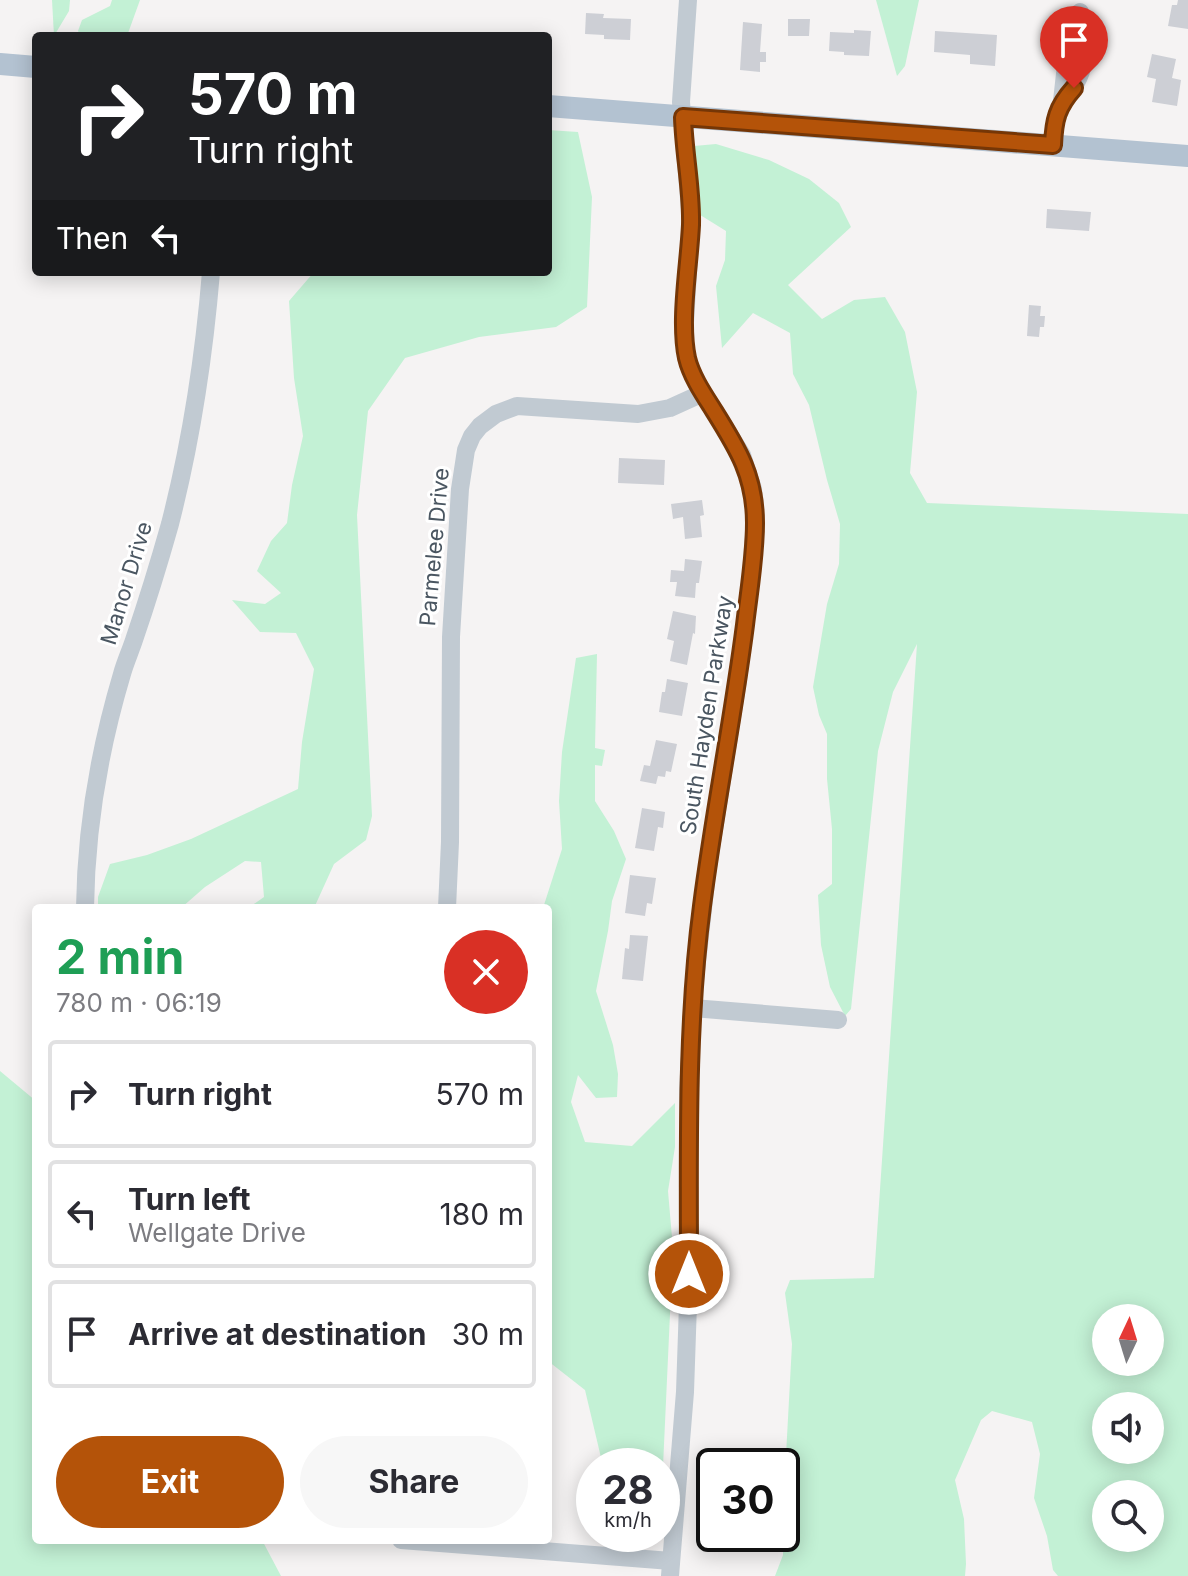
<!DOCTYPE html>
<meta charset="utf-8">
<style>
body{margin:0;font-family:Inter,sans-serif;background:#f7f7f7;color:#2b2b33;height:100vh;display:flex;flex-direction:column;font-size:30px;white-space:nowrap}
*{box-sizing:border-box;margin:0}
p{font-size:26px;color:#7c7c81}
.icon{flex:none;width:44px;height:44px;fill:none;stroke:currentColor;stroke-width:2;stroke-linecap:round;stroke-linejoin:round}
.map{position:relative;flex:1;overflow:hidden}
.side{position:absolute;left:32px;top:904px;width:520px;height:640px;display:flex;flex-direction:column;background:#fff;border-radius:8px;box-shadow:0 4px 20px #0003}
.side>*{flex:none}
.banner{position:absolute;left:32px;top:32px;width:520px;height:244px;border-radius:8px;box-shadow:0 4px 20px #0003;background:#202124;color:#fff;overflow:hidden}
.needle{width:52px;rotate:4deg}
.buttons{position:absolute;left:1092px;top:1304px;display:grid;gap:16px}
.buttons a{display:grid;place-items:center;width:72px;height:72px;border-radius:50%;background:#fff;box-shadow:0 4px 20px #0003;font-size:40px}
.speed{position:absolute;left:576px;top:1448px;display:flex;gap:16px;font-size:40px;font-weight:700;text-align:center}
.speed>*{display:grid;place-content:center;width:104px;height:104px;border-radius:50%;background:#fff;box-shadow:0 4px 20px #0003;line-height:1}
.speed small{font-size:20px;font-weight:400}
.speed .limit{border:4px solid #111;border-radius:12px;background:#fff;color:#111}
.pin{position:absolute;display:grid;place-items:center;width:68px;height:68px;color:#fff;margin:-82px -34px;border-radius:50% 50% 50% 0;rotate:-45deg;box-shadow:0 0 8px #0007}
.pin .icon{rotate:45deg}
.me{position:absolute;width:88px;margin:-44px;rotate:0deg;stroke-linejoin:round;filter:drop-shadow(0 0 6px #0008)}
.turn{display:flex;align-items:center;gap:28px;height:168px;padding:0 24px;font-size:36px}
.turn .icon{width:104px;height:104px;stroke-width:2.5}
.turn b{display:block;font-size:56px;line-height:68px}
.then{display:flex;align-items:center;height:76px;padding:0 24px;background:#0003;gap:16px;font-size:30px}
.round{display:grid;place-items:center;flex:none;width:84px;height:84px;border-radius:42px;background:#f7f7f7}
.headline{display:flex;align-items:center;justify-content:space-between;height:136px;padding:0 24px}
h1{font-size:48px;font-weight:700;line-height:60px;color:#1e9e55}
.button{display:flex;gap:16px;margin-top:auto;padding:16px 24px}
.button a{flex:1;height:92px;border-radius:48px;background:#b45309;color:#fff;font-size:32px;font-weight:700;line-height:92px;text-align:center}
.button a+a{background:#f7f7f7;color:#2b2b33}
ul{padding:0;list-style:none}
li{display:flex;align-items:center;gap:24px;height:108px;margin:0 16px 12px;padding:0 8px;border:4px solid #e1e1e2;border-radius:8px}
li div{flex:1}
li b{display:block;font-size:30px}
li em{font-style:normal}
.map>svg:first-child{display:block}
</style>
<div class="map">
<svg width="1188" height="1576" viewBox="0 0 1188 1576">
<rect width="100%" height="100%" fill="#f5f3f3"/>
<g fill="#c3f1d5" fill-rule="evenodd">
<path d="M52 0H70L69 11 54 36Z"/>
<path d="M112 0H140L127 36H81L78 31 82 20 110 6Z"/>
<path d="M876 0H919L905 66 897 76Z"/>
<path d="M548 130 578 132 592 197 587 307 556 327 479 337 405 358 368 411 357 515 372 816 366 840 334 864 314 908H248L264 897 261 862 245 861 205 887 181 908H98V897L110 864 147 855 191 839 298 789 302 742 314 669 296 633 260 632 232 600 265 604 281 593 257 571 271 541 287 523 292 485 303 436 294 378 289 301 314 272H548Z"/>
<path d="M716 144 769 160 809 179 839 203 851 227 788 285 822 319 854 300 885 297 905 332 917 392 910 473 927 503 1188 514V1576H1058L1053 1570 1047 1536 1034 1498 1040 1454 1032 1422 992 1411 981 1420 955 1480 964 1519 966 1564 965 1576H775L783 1555V1511L792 1344 785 1293 790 1280 874 1278 917 644 893 692 878 751 851 1009 845 1016 830 987 821 945 818 895 832 884V829L827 779V734L819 715 813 687 827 604 839 564 840 524 827 480 809 405 793 374 790 333 753 313 722 348 716 286 725 260 726 231 697 213 694 146ZM1106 1318H1150V1362H1106ZM1106 1406H1150V1450H1106ZM1106 1494H1150V1538H1106Z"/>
<path d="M597 654 595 748 605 750 602 766 595 765V801L614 831 626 859 612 901 608 931 596 991 613 1045 618 1074 617 1097 596 1098 578 1075 571 1102 585 1142 632 1146 675 1103V1147L668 1191 673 1249 662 1488V1466H603L585 1390 548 1361V908H543L562 849 559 801 562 752 576 658Z"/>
<path d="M0 1071 36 1101V1540H262L281 1576H0Z"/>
</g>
<g fill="#cdcfd5">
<path d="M1178 0H1188V29L1168 26 1172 5H1177Z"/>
<path d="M586 13 604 14 603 18 631 19 630 40 604 39V35L585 34Z"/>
<path d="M788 19H810L809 36H788Z"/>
<path d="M743 22 762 24 760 52H766V62H760V72L740 70Z"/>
<path d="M854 30 871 31 869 56 844 55V52L829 51 830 32 854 33Z"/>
<path d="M935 31 997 35 995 66 970 64V55L934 52Z"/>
<path d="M1152 54 1176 59 1172 78 1181 80 1177 106 1152 102 1156 79 1147 77Z"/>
<path d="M1047 209 1091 212 1089 231 1046 228Z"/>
<path d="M1029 305 1041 306 1040 316H1045L1044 327H1040L1039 337 1027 336Z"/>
<path d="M619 458 665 460 664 485 618 483Z"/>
<path d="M702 500 704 515 700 516 702 537 685 539 683 517 673 519 671 504Z"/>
<path d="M685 559 702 561 699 583H696L695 598 675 596 677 582H670L671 570 684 571Z"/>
<path d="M673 611 696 616 695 634 693 633 687 665 670 661 674 641 667 639Z"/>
<path d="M667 679 688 683 682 716 659 712 662 692H665Z"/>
<path d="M656 740 677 744 671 772 666 771 665 777 658 776 656 784 640 781 644 765 650 766Z"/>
<path d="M642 808 665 812 663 828 658 827 654 851 635 848Z"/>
<path d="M630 875 656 878 652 904 647 903 645 916 625 913Z"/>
<path d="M630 935 648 936 643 981 622 979 625 948 629 949Z"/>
</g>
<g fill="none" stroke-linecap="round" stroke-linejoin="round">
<g stroke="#c1cad2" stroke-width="18">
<path d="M1062 101C1088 74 1086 54 1081 19"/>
<path d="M1053 145 1054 127 1062 101 1068 47 1080 12"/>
<path d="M85 908C86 828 99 751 122 674 125 663 130 652 134 640 147 602 159 563 170 524 191 442 204 357 211 272"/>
<path d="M447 908 450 842 451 637 460 489 466 450 472 436 480 426 496 414 517 406 638 414 670 408 703 393"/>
<path d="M693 1008 838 1020"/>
<path d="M401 1540 671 1561"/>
<path d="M670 1576 685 1392 689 1274 688 1091 694 989 707 873 738 680 750 585 755 523 753 489 742 455 696 381 688 362 684 339 691 222 681 102 688 0"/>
</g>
<g stroke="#b3c2d1" stroke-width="22">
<path d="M0 64 36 67"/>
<path d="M548 106 1188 156"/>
</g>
</g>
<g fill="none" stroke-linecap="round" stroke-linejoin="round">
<g stroke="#753606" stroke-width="20">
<path id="route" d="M689 1274C689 1151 686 1028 702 906 714 812 733 719 745 625 749 591 755 557 755 523 755 474 736 446 711 406 702 392 691 375 687 358 679 320 689 266 691 225 692 189 684 153 683 117L1053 145C1054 120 1057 107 1074 88"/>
</g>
<use href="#route" stroke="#b45309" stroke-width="14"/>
</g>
<g text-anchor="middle" stroke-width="6" stroke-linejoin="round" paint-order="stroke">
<g font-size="22" fill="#4a5661" stroke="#fff">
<text transform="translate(434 547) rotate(-85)" y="8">Parmelee Drive</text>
<text transform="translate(126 583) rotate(-73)" y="8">Manor Drive</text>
<text transform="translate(706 715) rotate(-81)" y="8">South Hayden Parkway</text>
</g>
</g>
</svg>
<div class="buttons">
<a><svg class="needle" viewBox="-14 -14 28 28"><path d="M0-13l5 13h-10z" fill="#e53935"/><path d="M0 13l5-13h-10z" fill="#7c7c81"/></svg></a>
<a><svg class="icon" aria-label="sound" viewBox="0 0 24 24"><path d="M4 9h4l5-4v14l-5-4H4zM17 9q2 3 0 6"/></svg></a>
<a><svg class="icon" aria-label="search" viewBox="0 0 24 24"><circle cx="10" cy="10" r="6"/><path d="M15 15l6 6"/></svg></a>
</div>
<div class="speed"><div>28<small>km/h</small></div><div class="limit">30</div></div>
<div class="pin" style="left:1074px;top:88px;background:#d93025"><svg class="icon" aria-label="arrive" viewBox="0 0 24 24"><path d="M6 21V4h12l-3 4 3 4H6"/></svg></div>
<svg class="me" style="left:689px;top:1274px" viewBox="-20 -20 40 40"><circle r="17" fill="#b45309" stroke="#fff" stroke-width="3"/><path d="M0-11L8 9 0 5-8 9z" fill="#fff"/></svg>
<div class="banner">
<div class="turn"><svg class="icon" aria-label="right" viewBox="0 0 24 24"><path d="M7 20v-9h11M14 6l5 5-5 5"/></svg><div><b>570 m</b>Turn right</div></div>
<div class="then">Then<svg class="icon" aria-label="left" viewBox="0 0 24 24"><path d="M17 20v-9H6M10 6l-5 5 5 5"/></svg></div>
</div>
<section class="side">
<div class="headline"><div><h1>2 min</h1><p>780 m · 06:19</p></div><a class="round" style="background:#d93025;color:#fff"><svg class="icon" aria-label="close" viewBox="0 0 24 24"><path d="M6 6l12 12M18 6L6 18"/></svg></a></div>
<ul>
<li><svg class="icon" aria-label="right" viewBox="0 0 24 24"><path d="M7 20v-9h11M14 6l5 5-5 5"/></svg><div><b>Turn right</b></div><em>570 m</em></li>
<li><svg class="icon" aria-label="left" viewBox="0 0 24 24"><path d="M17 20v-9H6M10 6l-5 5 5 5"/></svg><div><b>Turn left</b><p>Wellgate Drive</p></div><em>180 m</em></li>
<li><svg class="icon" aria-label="arrive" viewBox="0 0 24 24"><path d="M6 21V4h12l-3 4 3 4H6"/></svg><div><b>Arrive at destination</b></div><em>30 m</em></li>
</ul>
<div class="button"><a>Exit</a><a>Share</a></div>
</section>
</div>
